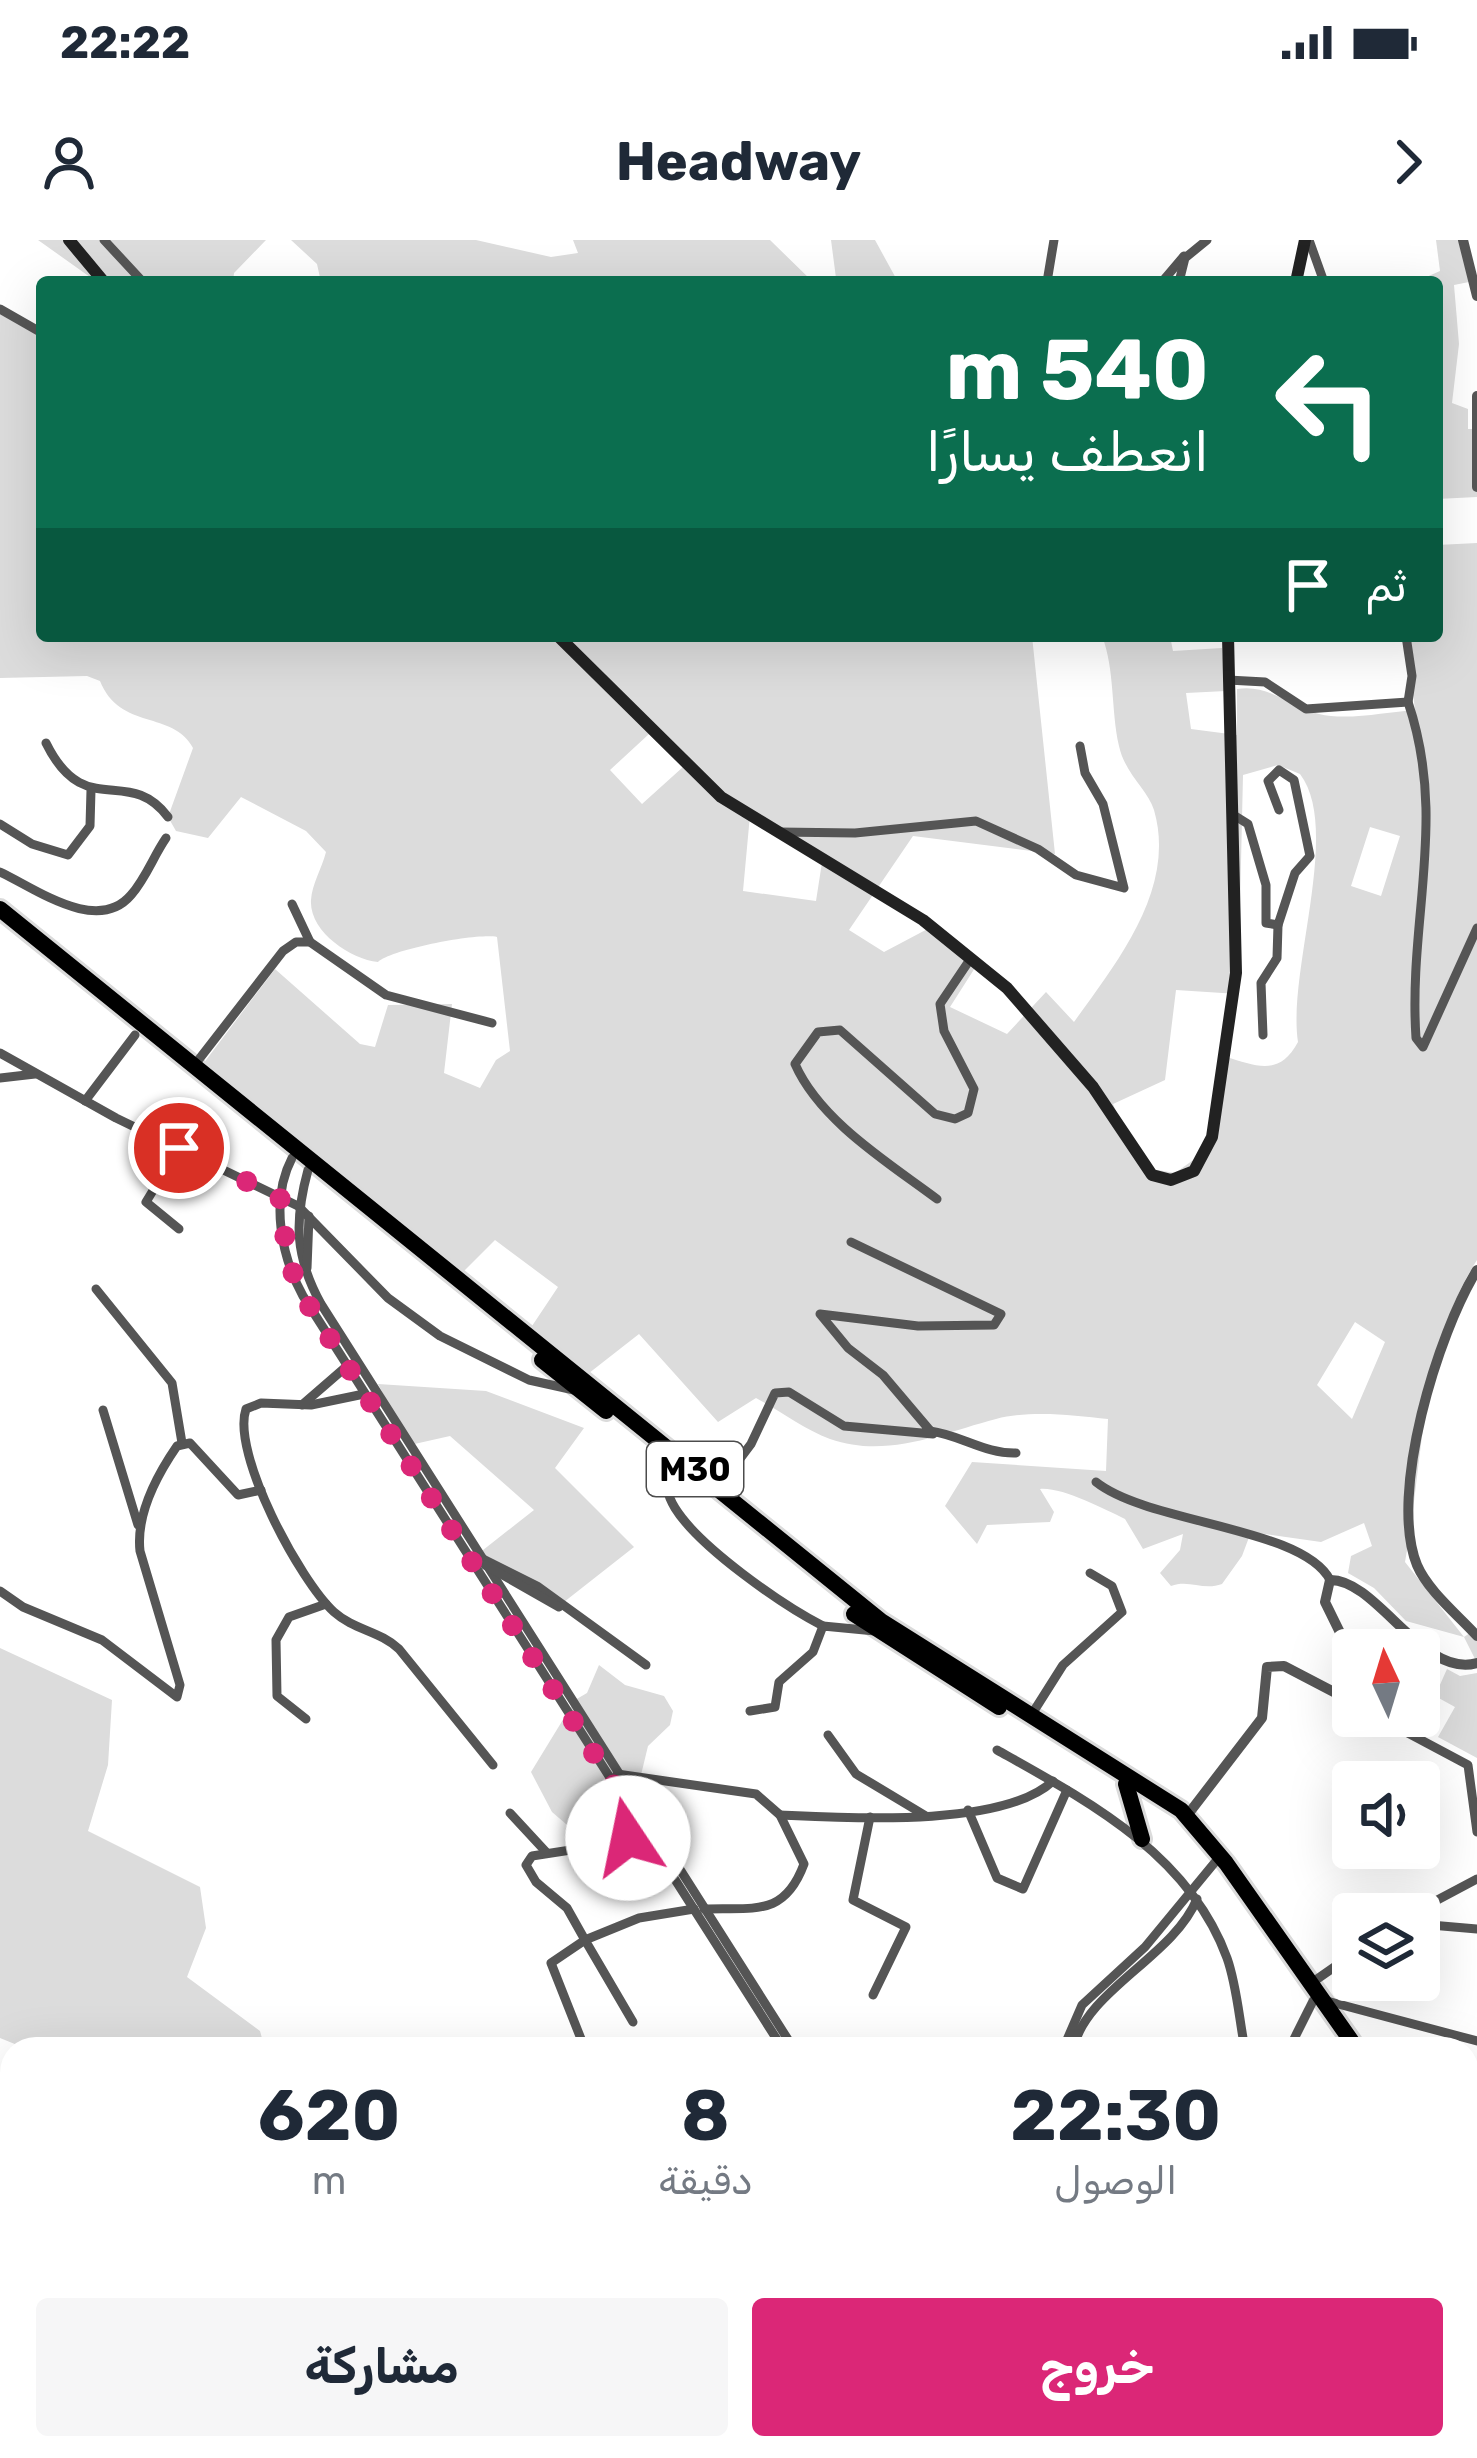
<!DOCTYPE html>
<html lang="ar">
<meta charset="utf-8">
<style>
body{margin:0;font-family:Rubik,Cairo,sans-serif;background:#f6f6f7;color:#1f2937;direction:rtl;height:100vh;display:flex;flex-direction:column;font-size:45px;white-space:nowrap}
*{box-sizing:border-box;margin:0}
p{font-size:39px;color:#747a83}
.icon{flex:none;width:66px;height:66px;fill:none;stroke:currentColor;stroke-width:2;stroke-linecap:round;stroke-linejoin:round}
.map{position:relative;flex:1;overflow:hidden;direction:ltr}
.panel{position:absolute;left:0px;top:1797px;width:1479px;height:423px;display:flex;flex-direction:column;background:#fff;border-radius:36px 36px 0 0;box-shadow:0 12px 48px #0002;direction:rtl}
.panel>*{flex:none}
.banner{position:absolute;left:36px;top:36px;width:1407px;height:366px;border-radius:12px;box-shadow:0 12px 48px #0002;direction:rtl;background:#0b6e4f;color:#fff;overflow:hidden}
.needle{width:78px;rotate:356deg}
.controls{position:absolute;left:1332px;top:1389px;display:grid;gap:24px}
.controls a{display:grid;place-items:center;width:108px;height:108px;border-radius:12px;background:#fff;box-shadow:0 12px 48px #0002;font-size:60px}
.pin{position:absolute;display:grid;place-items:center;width:102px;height:102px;color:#fff;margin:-51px;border:6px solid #fff;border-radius:50%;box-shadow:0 3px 12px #0007}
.me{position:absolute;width:132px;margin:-66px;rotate:349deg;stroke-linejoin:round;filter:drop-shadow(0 0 9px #0008)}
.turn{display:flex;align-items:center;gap:42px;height:252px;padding:0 36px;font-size:54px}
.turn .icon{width:156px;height:156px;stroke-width:2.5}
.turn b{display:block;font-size:84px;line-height:102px}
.then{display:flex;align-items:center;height:114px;padding:0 36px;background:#0003;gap:24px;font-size:45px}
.eta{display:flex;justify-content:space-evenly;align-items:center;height:204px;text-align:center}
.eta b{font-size:72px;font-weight:700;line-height:84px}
.action{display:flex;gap:24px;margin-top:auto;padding:24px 36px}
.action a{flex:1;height:138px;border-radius:12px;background:#db2777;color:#fff;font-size:48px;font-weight:700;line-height:138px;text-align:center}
.action a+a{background:#f6f6f7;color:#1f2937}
.status{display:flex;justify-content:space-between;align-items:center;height:84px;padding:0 60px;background:#fff;direction:ltr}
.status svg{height:33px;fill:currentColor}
header{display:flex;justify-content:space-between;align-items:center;height:156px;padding:0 36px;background:#fff;font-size:54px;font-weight:700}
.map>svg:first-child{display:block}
</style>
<div class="status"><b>22:22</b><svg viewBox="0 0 49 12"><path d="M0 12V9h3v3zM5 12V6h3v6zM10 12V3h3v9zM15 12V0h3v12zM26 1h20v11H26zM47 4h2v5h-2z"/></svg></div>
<header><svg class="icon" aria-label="forward" viewBox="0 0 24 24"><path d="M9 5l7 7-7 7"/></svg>Headway<svg class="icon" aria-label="person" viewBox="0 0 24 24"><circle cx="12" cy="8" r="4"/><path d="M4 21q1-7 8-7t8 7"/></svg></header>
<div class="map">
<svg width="1477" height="2218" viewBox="0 0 1477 2218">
<rect width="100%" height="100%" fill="#fff"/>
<g fill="#dcdcdc" fill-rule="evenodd">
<path d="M38 0H266L234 33 233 42H97Z"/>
<path d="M291 0H476L551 17 578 13 573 0H770L813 42H321L317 24Z"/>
<path d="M831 0H875L898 42H824L836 38Z"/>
<path d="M1436 0H1461L1469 42 1454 45 1459 104 1452 163 1468 169V189H1477V257L1437 259V144L1443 131 1437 128V42H1415L1440 31Z"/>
<path d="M0 70 42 90V396H1032L1055 614 913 596 849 690 884 712 937 684 980 720 950 767 1007 794 1046 752 1074 782C1116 723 1177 649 1154 570 1148 550 1125 534 1119 506 1111 471 1115 429 1102 396H1170L1173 411 1222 408 1226 451 1186 453 1191 489 1237 495V449C1269 444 1289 466 1319 474 1347 481 1386 472 1415 470L1406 396H1437V305L1477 303V1020C1419 1109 1424 1222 1405 1322L1464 1397 1477 1388V1423L1464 1397 1406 1381 1374 1348 1348 1333 1351 1316 1372 1306 1364 1283 1321 1302 1251 1292 1242 1316 1222 1344C1203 1351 1189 1339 1171 1346L1160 1333 1180 1310 1183 1294 1143 1309 1125 1279C1104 1269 1062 1247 1040 1249L1054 1272 1050 1282 987 1285 977 1304 945 1266 972 1222 1106 1231 1108 1179C1072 1175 1031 1170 996 1179 942 1193 887 1219 830 1199 805 1190 780 1171 756 1158L718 1182 639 1094 584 1137 528 1092 558 1047 495 1000 461 1034 200 828 275 729 360 804 375 807 388 765 452 764 444 833 480 848 496 820 510 811 497 697C477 693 393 709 378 722 350 719 309 691 311 660 312 644 322 628 326 612L306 591 241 557 208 598 176 591 168 577 193 508C173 470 120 491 100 441L87 436 0 438ZM649 494 683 527 642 564 610 530ZM1278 525 1300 534C1342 589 1287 731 1298 802 1279 837 1257 826 1226 817L1203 913 1175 933 1140 927 1113 864 1165 840 1176 750 1238 754 1243 535ZM750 575 823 616 816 661 743 651ZM1370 587 1400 596 1381 656 1351 646ZM1355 1082 1385 1102 1352 1179 1317 1145Z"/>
<path d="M378 1144 486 1151 584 1188 555 1228 634 1307 564 1362 478 1314 534 1270 450 1196 410 1205Z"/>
<path d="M0 1408 112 1460 108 1525 88 1591 200 1647 206 1688 187 1737 260 1791 265 1809H27L0 1798Z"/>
<path d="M599 1425 625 1445 664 1456 673 1471 670 1485 648 1506 641 1535 611 1546 614 1580 603 1589 573 1590 552 1572 531 1532 575 1460 587 1453Z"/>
<path d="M1447 1429 1460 1436 1477 1433V1518L1438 1497 1455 1467 1435 1456Z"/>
<path d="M12 2022V2208H57L46 2218H0V2029Z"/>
</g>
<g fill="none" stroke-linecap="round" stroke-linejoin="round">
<g stroke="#dbdbdb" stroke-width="22">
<g id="motorway">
<path d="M0 669 881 1381 1181 1570 1226 1623 1357 1809"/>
<path d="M542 1120 606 1171"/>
<path d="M854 1374 999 1467"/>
<path d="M1126 1544 1142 1599"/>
<path d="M1467 1919 1477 1911"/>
<path d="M1467 2005 1477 2030"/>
</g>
</g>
<g stroke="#555" stroke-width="9">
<path d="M104 0 143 42"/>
<path d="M1309 0 1324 42"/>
<path d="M1047 42 1054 0"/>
<path d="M1162 42 1184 16"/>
<path d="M1179 42 1185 18 1207 0"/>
<path d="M0 69 42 93"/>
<path d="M1406 396 1412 436 1408 462"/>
<path d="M1228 440 1265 442 1306 469 1408 462C1448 580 1408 679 1416 798L1423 807 1477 688"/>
<path d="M46 503C85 582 128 524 168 577"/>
<path d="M1232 574 1248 584 1266 645V683L1278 685 1295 633 1310 616 1294 540 1279 530 1268 541 1279 570"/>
<path d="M0 584 32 604 68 615 90 586 91 550"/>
<path d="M779 592 855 593 976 581 1038 609 1076 635 1124 648 1103 564 1085 533 1080 506"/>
<path d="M0 632C35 648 97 695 131 655 146 638 153 617 166 598"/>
<path d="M292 664 310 702"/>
<path d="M1263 795 1261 743 1277 718 1278 685"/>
<path d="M0 813 116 878 298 966 388 1058 440 1096 529 1140 574 1150"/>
<path d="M193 827 283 711 296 702H310L386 755 492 783"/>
<path d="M0 838 35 834"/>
<path d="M85 861 135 795"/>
<path d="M179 908 146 962 179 989"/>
<path d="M292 918C270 960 281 1016 303 1056L783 1809"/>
<path d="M308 930C294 981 295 1017 321 1064L794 1809"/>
<path d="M937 959C889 923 820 881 795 824L818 792 840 790 935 874 955 879 968 873 974 849 944 791 940 764 971 718"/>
<path d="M307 1028 309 976"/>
<path d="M96 1049 172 1143 182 1203"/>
<path d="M364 1154 311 1165 261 1163 246 1169C231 1213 300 1341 334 1372 354 1390 380 1391 399 1409L493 1525"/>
<path d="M302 1165 347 1126"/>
<path d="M103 1170 138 1285"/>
<path d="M930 1191C961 1195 985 1214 1016 1213"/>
<path d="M660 1213C663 1231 665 1252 675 1268 699 1307 782 1365 823 1386"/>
<path d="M1096 1242C1149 1284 1303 1287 1330 1340"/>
<path d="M718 1248 751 1204 775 1153 789 1152 844 1186 933 1194 883 1135 848 1108 820 1074 918 1086 994 1085 1001 1074 851 1002"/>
<path d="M481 1318 537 1346 646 1425"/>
<path d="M485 1325 559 1367"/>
<path d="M0 1351 23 1367 102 1400 177 1457 180 1445 140 1311C136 1275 157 1235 177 1206L190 1203 238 1255 261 1250"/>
<path d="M750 1471 775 1467 779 1442 813 1412 823 1386 875 1391"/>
<path d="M1032 1474 1063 1425 1122 1372 1112 1346 1090 1333"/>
<path d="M1376 1476 1468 1525 1477 1592"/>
<path d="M306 1479 277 1456 276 1400 289 1377 326 1364"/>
<path d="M828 1495 856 1534 926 1576"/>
<path d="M997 1510C1088 1561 1189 1614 1227 1718 1237 1746 1239 1779 1245 1809"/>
<path d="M617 1534 756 1554 780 1575 804 1624C784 1678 753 1667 704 1669"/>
<path d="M968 1570 997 1638 1023 1649 1067 1550"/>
<path d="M510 1573 547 1613"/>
<path d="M780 1575C848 1578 1003 1588 1053 1541"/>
<path d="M870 1577 853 1660 906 1687 873 1755"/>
<path d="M1411 1674 1477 1639"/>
<path d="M1419 1684 1477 1689"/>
<path d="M1310 1744 1353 1714"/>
<path d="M1327 1761 1477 1801"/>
<path d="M633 1782 585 1700 639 1678 694 1669"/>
<path d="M585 1809 551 1723 585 1700 567 1668 536 1642 526 1625 532 1616 616 1603 643 1591"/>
<path d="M1063 1809 1082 1765 1145 1707 1216 1621"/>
<path d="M1073 1809C1086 1750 1173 1717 1197 1659"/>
<path d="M1289 1809 1313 1761"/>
<path d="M0 1851V1862"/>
<path d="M1467 1904 1477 1897"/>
<path d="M1340 2208 1342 2218"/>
<path d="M1450 2208 1455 2218"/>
<path d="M311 2218 318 2208"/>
<path d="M856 2218 870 2208"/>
<path d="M1092 2218 1103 2208"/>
<path d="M1108 2218 1116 2208"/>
</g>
<g stroke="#555" stroke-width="10">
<path d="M1463 0 1477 56"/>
<path d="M1477 156V247"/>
<path d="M1477 1030C1438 1093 1388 1254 1417 1325 1428 1351 1459 1376 1477 1396"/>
<path d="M1353 1419 1325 1362 1330 1340C1377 1339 1423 1439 1477 1423"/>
<path d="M1186 1577 1262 1478 1267 1427 1284 1426 1353 1462"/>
<path d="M1467 2208 1473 2218"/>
</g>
<g stroke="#222" stroke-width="12">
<path d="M69 0 104 42"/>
<path d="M1296 42 1305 0"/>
<path d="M558 396 721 557 923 680 1007 748 1093 847 1152 935 1171 940 1194 931 1212 897 1236 733 1228 396"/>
</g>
<use href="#motorway" stroke="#000" stroke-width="16"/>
</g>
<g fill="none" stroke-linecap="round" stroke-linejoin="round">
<path stroke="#db2777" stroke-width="21" stroke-dasharray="0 37.8" d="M179 908 280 958 288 1021 303 1056 643 1591 628 1598"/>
</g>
<g text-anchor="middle" stroke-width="12" stroke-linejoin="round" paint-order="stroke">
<rect fill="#fff" stroke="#4c4c4c" stroke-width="3" x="647" y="1202" width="96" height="54" rx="9"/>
<g font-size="33" font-weight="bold" fill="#000">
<text x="695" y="1241">M30</text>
</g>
</g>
</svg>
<div class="controls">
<a><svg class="needle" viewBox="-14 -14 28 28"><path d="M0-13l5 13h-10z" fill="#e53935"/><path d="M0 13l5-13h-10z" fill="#747a83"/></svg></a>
<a><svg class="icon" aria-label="sound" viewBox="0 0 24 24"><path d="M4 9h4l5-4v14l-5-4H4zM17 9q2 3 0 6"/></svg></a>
<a><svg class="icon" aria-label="layers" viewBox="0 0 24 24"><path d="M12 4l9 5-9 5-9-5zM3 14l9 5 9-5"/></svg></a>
</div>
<div class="pin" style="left:179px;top:908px;background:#d93025"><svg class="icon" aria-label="arrive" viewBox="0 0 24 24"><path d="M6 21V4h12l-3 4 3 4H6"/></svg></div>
<svg class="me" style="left:628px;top:1598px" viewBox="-20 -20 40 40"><circle r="19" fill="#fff"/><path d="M0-13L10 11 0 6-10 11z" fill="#db2777"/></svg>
<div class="banner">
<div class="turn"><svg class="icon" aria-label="left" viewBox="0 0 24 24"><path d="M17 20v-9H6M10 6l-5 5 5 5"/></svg><div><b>540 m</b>انعطف يسارًا</div></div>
<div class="then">ثم<svg class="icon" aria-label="arrive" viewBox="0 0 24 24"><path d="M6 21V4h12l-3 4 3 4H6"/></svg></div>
</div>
<section class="panel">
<div class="eta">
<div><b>22:30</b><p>الوصول</p></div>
<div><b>8</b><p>دقيقة</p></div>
<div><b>620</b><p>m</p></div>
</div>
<div class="action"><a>خروج</a><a>مشاركة</a></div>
</section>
</div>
